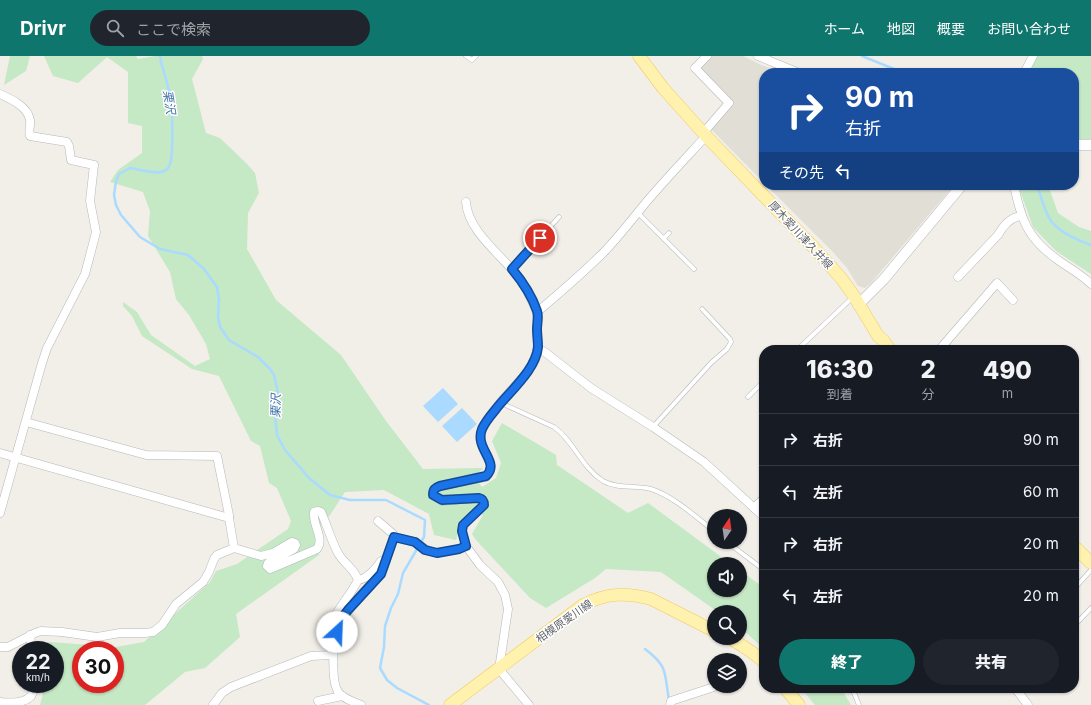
<!DOCTYPE html>
<html lang="ja">
<meta charset="utf-8">
<style>
body{margin:0;font-family:Inter,"Noto Sans JP",sans-serif;background:#20242c;color:#f1f3f6;height:100vh;display:flex;flex-direction:column;font-size:15px;white-space:nowrap}
*{box-sizing:border-box;margin:0}
p{font-size:13px;color:#9ea1a6}
.icon{flex:none;width:22px;height:22px;fill:none;stroke:currentColor;stroke-width:2;stroke-linecap:round;stroke-linejoin:round}
.map{position:relative;flex:1;overflow:hidden}
.details{position:absolute;left:759px;top:289px;width:320px;height:348px;display:flex;flex-direction:column;background:#171b24;border-radius:16px;box-shadow:0 1px 3px #0004}
.details>*{flex:none}
.hud{position:absolute;left:759px;top:12px;width:320px;height:122px;border-radius:16px;box-shadow:0 1px 3px #0004;background:#1a4fa0;color:#fff;overflow:hidden}
.needle{width:26px;rotate:13deg}
.buttons{position:absolute;left:707px;top:453px;display:grid;gap:8px}
.buttons a{display:grid;place-items:center;width:40px;height:40px;border-radius:50%;background:#171b24;box-shadow:0 1px 3px #0004;font-size:20px}
.speed{position:absolute;left:12px;top:585px;display:flex;gap:8px;font-size:20px;font-weight:700;text-align:center}
.speed>*{display:grid;place-content:center;width:52px;height:52px;border-radius:50%;background:#171b24;box-shadow:0 1px 3px #0004;line-height:1}
.speed small{font-size:10px;font-weight:400}
.speed .limit{border:6px solid #d22;background:#fff;color:#111}
.pin{position:absolute;display:grid;place-items:center;width:34px;height:34px;color:#fff;margin:-17px;border:2px solid #fff;border-radius:50%;box-shadow:0 1px 4px #0007}
.me{position:absolute;width:44px;margin:-22px;rotate:25deg;stroke-linejoin:round;filter:drop-shadow(0 0 3px #0008)}
.turn{display:flex;align-items:center;gap:14px;height:84px;padding:0 20px;font-size:18px}
.turn .icon{width:52px;height:52px;stroke-width:2.5}
.turn b{display:block;font-size:28px;line-height:34px}
.then{display:flex;align-items:center;height:38px;padding:0 20px;background:#0003;gap:8px;font-size:15px}
.eta{display:flex;justify-content:space-evenly;align-items:center;height:68px;text-align:center}
.eta b{font-size:24px;font-weight:800;line-height:28px}
.primary-button{display:flex;gap:8px;margin-top:auto;padding:8px 20px}
.primary-button a{flex:1;height:46px;border-radius:24px;background:#0f766e;color:#fff;font-size:16px;font-weight:800;line-height:46px;text-align:center}
.primary-button a+a{background:#20242c;color:#f1f3f6}
ul{padding:0;list-style:none}
li{display:flex;align-items:center;gap:12px;height:52px;padding:0 20px;border-top:1px solid #363941}
li div{flex:1}
li b{display:block;font-size:15px}
li em{font-style:normal}
header{display:flex;align-items:center;gap:24px;box-sizing:border-box;height:56px;padding:0 20px;background:#0f766e;color:#fff}
header strong{font-size:19px}
nav{display:flex;gap:22px;margin-inline-start:auto;font-size:14px}
.search{width:280px;height:36px;background:#20242c;display:flex;align-items:center;gap:10px;box-sizing:border-box;padding:0 14px;border-radius:22px;color:#9ea1a6;font-size:15px}
.map>svg:first-child{display:block}
</style>
<header>
<strong>Drivr</strong>
<div class="search"><svg class="icon" aria-label="search" viewBox="0 0 24 24"><circle cx="10" cy="10" r="6"/><path d="M15 15l6 6"/></svg>ここで検索</div>
<nav><a>ホーム</a><a>地図</a><a>概要</a><a>お問い合わせ</a></nav>
</header>
<div class="map">
<svg width="1091" height="649" viewBox="0 0 1091 649">
<rect width="100%" height="100%" fill="#f1efe8"/>
<g fill="#e1ded6">
<path d="M711 0H743L761 9 784 17H764V127L710 72 734 47 701 14V10Z"/>
<path d="M766 129H954L871 227 865 232 858 230 847 212 833 196Z"/>
</g>
<g fill="#c5e8c5" fill-rule="evenodd">
<path d="M10 0H30L26 15 4 29Z"/>
<path d="M42 0H136L138 3 155 0H202L203 3 192 23 206 77 220 82 247 108 255 117 259 137 248 157 247 193 276 244 341 299 386 365 423 413 484 412 474 420 482 431 496 422 501 407 492 385 502 367 556 399 557 409 628 457 648 447 731 508H714V534H740V514L764 532V593L740 571V556H718L661 516 606 513 595 522 546 552 530 542 476 484 472 478 483 459 474 453 460 471 456 484 434 479 429 458 384 434 345 436 330 459 319 471V499L236 558 240 581 205 612 185 616 145 649H40L43 637 42 628H55V594H41L40 588 50 586 116 591 144 586 210 526 216 515 237 508 288 473 291 465 277 432 269 427 260 390 251 385 219 320 192 313 142 280 132 260 123 250V246L137 256 151 279 195 310 210 303 206 288 189 259 176 243 170 216 148 180 150 155 143 136 110 126 118 114 142 97V70L128 67V16L107 1 78 27 53 20 44 0ZM81 594H115V628H81Z"/>
<path d="M1037 0H1091V83H1074V17H1029Z"/>
<path d="M1018 129H1048L1058 157 1079 171 1091 175V218L1056 195 1033 171Z"/>
<path d="M801 632H841L851 649H815Z"/>
</g>
<g fill="#aadaff">
<path d="M443 332 458 348 438 366 423 350Z"/>
<path d="M462 352 477 368 457 386 442 370Z"/>
</g>
<g fill="none" stroke-linecap="round" stroke-linejoin="round">
<g stroke="#aadaff" stroke-width="2.5">
<path d="M160 0C161 10 164 15 166 23 173 46 173 71 172 94 171 101 172 110 166 114 160 120 139 113 130 112L119 118 116 125 114 139 116 149 121 159 140 181 160 193 188 199 204 213 217 231 219 244 218 261 220 271 229 284 258 301 270 313 274 319 278 337 275 358 277 379 285 394 309 422 330 439 350 444H386L425 464 424 481 403 517 398 538 391 552 385 570 384 591 380 612 387 624 397 632 429 649"/>
<path d="M862 0 904 17"/>
<path d="M1037 129C1041 140 1044 155 1051 165 1060 177 1077 184 1091 189"/>
<path d="M645 593C669 611 664 617 669 644"/>
</g>
<g stroke="#b5b8bc" stroke-width="5">
<g id="service">
<path d="M466 0 472 4 476 0"/>
<path d="M638 157 694 213"/>
<path d="M664 182 669 177"/>
<path d="M512 213 559 161"/>
<path d="M797 294 852 242"/>
<path d="M748 341 764 325"/>
<path d="M501 347 554 371C574 385 581 411 603 425 617 433 635 429 651 433 673 440 696 461 714 475"/>
<path d="M653 371 711 307 727 293 731 286 730 283 702 253"/>
<path d="M727 486 764 514"/>
<path d="M1074 533 1091 514"/>
<path d="M1074 570 1091 552"/>
<path d="M852 632 859 649"/>
</g>
</g>
<g stroke="#b5b8bc" stroke-width="9">
<g id="minor">
<path d="M758 0 799 17"/>
<path d="M1024 17 1033 0"/>
<path d="M0 38C11 43 28 51 30 64 31 70 28 74 30 80L67 86 69 90 71 104 94 109 90 145 96 176 94 184 85 218 47 292 42 307 0 457"/>
<path d="M704 76 729 47 695 12 707 0"/>
<path d="M706 80C685 103 663 126 643 150 631 165 619 180 606 194 584 216 561 236 537 256L538 292 546 297 591 332 653 371 704 406 764 461"/>
<path d="M1014 129C1021 164 1028 183 1058 204 1069 212 1082 219 1091 228"/>
<path d="M466 146C468 176 503 200 520 223 527 233 532 245 537 256"/>
<path d="M958 221 998 179C1003 170 1011 161 1021 160"/>
<path d="M939 294 997 227 1013 244"/>
<path d="M26 366 146 399 217 400 229 459V462L234 492 261 500 273 497 292 486 295 487 296 489 294 493 268 507 267 510 270 513 317 493C325 482 312 469 314 456L318 455 321 456C327 469 331 484 338 497 343 507 355 513 358 524 344 551 328 557 330 592L334 594"/>
<path d="M0 397 229 462"/>
<path d="M754 452 764 442"/>
<path d="M394 481 415 486 425 493 437 497 459 493 466 490 480 509 498 526 505 539 508 553 507 560 499 613 529 649"/>
<path d="M466 490 462 475 463 469 483 449C484 445 483 443 479 442L442 445 433 439C433 433 435 432 440 430L486 421C500 407 478 395 481 379 484 359 516 331 528 315 533 308 535 300 538 292"/>
<path d="M358 524C368 523 376 512 381 505H386"/>
<path d="M30 579 32 594"/>
<path d="M0 591H8L35 577 41 575 62 576 97 581 120 577H145L153 576 162 569 176 548 203 526 209 516 214 503 217 499 234 492"/>
<path d="M1015 632 1028 649"/>
<path d="M318 645 342 640"/>
<path d="M0 646C9 647 24 648 31 640 33 637 34 632 35 628"/>
<path d="M213 649 222 637 231 631 311 600 332 599"/>
<path d="M361 649C354 646 344 643 339 637 330 626 333 580 339 567 345 553 369 530 381 518L384 511 394 481 393 478 378 465"/>
<path d="M670 649 671 645 714 631"/>
</g>
</g>
<g stroke="#b5b8bc" stroke-width="11">
<g id="tertiary">
<path d="M1074 89H1091"/>
<path d="M858 249 884 223 962 129"/>
</g>
</g>
<g stroke="#f2c960" stroke-width="13">
<g id="primary">
<path d="M639 0 663 32 706 80 814 192 841 222 854 240 878 280 883 284 890 294"/>
<path d="M1074 490 1091 507"/>
<path d="M729 582C742 589 753 596 764 606"/>
<path d="M785 632 799 649"/>
<path d="M450 649 583 549C606 537 626 536 651 543L714 575"/>
</g>
</g>
<use href="#service" stroke="#fff" stroke-width="4"/>
<use href="#minor" stroke="#fff" stroke-width="8"/>
<use href="#tertiary" stroke="#fff" stroke-width="10"/>
<use href="#primary" stroke="#fff2af" stroke-width="12"/>
</g>
<g fill="none" stroke-linecap="round" stroke-linejoin="round">
<g stroke="#114b97" stroke-width="10">
<path id="route" d="M337 576 339 566 348 554 381 518 394 481 415 486 425 494 437 497 459 493 466 490 462 475 463 469 484 449C484 445 483 443 479 442L442 444 433 439C433 433 435 432 440 430L486 420C501 406 474 393 482 373 485 366 491 359 496 353 509 336 536 314 538 291 538 285 537 279 537 273 537 267 539 260 537 255 532 240 522 225 512 213L540 182"/>
</g>
<use href="#route" stroke="#1a73e8" stroke-width="7"/>
</g>
<g text-anchor="middle" stroke-width="3" stroke-linejoin="round" paint-order="stroke">
<g font-size="11" fill="#5f6368" stroke="#fff">
<text transform="translate(801 179) rotate(47)" y="4">厚木愛川津久井線</text>
<text transform="translate(564 565) rotate(-35)" y="4">相模原愛川線</text>
</g>
<g font-size="12" font-style="italic" fill="#4174aa" stroke="#fff">
<text transform="translate(169 46) rotate(81)" y="4">栗沢</text>
<text transform="translate(276 350) rotate(-89)" y="4">栗沢</text>
</g>
</g>
</svg>
<div class="buttons">
<a><svg class="needle" viewBox="-14 -14 28 28"><path d="M0-13l5 13h-10z" fill="#e53935"/><path d="M0 13l5-13h-10z" fill="#9ea1a6"/></svg></a>
<a><svg class="icon" aria-label="sound" viewBox="0 0 24 24"><path d="M4 9h4l5-4v14l-5-4H4zM17 9q2 3 0 6"/></svg></a>
<a><svg class="icon" aria-label="search" viewBox="0 0 24 24"><circle cx="10" cy="10" r="6"/><path d="M15 15l6 6"/></svg></a>
<a><svg class="icon" aria-label="layers" viewBox="0 0 24 24"><path d="M12 4l9 5-9 5-9-5zM3 14l9 5 9-5"/></svg></a>
</div>
<div class="speed"><div>22<small>km/h</small></div><div class="limit">30</div></div>
<div class="pin" style="left:540px;top:182px;background:#d93025"><svg class="icon" aria-label="arrive" viewBox="0 0 24 24"><path d="M6 21V4h12l-3 4 3 4H6"/></svg></div>
<svg class="me" style="left:337px;top:576px" viewBox="-20 -20 40 40"><circle r="19" fill="#fff"/><path d="M0-13L10 11 0 6-10 11z" fill="#1a73e8"/></svg>
<div class="hud">
<div class="turn"><svg class="icon" aria-label="right" viewBox="0 0 24 24"><path d="M7 20v-9h11M14 6l5 5-5 5"/></svg><div><b>90 m</b>右折</div></div>
<div class="then">その先<svg class="icon" aria-label="left" viewBox="0 0 24 24"><path d="M17 20v-9H6M10 6l-5 5 5 5"/></svg></div>
</div>
<section class="details">
<div class="eta">
<div><b>16:30</b><p>到着</p></div>
<div><b>2</b><p>分</p></div>
<div><b>490</b><p>m</p></div>
</div>
<ul>
<li><svg class="icon" aria-label="right" viewBox="0 0 24 24"><path d="M7 20v-9h11M14 6l5 5-5 5"/></svg><div><b>右折</b></div><em>90 m</em></li>
<li><svg class="icon" aria-label="left" viewBox="0 0 24 24"><path d="M17 20v-9H6M10 6l-5 5 5 5"/></svg><div><b>左折</b></div><em>60 m</em></li>
<li><svg class="icon" aria-label="right" viewBox="0 0 24 24"><path d="M7 20v-9h11M14 6l5 5-5 5"/></svg><div><b>右折</b></div><em>20 m</em></li>
<li><svg class="icon" aria-label="left" viewBox="0 0 24 24"><path d="M17 20v-9H6M10 6l-5 5 5 5"/></svg><div><b>左折</b></div><em>20 m</em></li>
</ul>
<div class="primary-button"><a>終了</a><a>共有</a></div>
</section>
</div>
